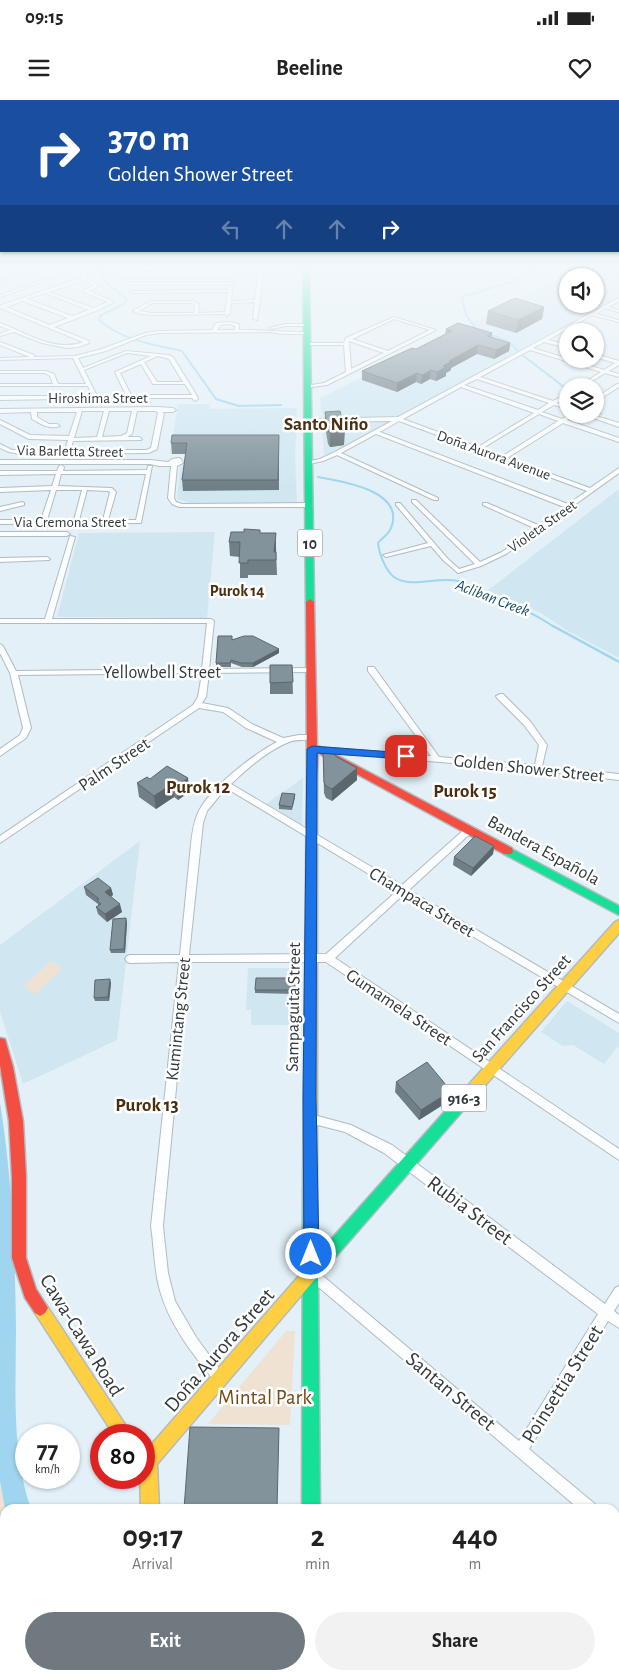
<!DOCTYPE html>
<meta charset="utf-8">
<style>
body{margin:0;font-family:"Alegreya Sans",sans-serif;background:#f2f2f2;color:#222;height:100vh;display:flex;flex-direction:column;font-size:19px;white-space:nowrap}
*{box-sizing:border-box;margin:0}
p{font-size:16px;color:#767676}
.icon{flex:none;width:28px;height:28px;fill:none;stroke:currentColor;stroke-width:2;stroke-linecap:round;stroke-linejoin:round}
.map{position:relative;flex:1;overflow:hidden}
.details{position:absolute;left:0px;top:1404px;width:620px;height:176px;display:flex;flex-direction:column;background:#fff;border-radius:15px 15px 0 0;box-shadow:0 1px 4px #0004}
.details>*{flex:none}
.banner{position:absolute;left:0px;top:0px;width:620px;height:152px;box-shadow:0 1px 4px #0004;background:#1a4fa0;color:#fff;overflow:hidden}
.buttons{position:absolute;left:559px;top:168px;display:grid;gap:10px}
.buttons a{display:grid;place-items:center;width:45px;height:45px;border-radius:50%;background:#fff;box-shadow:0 1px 4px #0004;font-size:25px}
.speed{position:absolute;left:15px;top:1324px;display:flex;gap:10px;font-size:25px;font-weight:700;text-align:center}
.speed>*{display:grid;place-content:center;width:65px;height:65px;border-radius:50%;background:#fff;box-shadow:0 1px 4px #0004;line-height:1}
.speed small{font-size:12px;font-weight:400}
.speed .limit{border:8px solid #d22;background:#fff;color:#111}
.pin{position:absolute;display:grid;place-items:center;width:42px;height:42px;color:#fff;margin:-21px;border-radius:10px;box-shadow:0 2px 8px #0006}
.me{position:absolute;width:55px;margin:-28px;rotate:0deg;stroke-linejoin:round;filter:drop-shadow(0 0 4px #0008)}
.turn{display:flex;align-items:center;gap:18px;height:105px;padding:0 25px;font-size:22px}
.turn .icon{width:65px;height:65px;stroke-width:2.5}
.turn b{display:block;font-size:35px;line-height:42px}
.lanes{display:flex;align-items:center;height:48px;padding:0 25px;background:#0003;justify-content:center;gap:25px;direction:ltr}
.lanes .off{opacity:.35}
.eta{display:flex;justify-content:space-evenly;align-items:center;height:85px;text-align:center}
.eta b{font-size:30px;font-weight:700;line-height:35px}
.primary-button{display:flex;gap:10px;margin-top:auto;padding:10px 25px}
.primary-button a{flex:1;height:58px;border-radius:30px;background:#6f797f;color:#fff;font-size:20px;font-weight:700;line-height:58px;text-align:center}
.primary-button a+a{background:#f2f2f2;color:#222}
.status{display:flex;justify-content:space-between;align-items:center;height:35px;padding:0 25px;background:#fff;direction:ltr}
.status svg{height:14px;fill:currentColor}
header{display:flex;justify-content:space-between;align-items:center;height:65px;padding:0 25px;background:#fff;font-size:22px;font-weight:700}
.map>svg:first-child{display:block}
</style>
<div class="status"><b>09:15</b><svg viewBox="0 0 49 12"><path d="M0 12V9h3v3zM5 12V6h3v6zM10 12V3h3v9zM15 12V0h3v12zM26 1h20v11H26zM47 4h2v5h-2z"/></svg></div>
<header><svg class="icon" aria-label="menu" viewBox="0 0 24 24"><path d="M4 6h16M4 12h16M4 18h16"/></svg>Beeline<svg class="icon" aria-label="heart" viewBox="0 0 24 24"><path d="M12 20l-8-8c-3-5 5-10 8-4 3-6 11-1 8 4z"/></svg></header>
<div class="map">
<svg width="619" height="1579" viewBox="0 0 619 1579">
<rect width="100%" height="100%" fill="#e3f0f7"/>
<g fill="#d0e7f2" fill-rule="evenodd">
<path d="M585 166H619V196L398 317H322L320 298ZM568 176H595V204H568Z"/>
<path d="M178 304H210V309L297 308 295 358 297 403H190L177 399 180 367 185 363 186 354H170Z"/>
<path d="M391 321 335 352 324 355 322 322Z"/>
<path d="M619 389V558L568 531 541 513 487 491Z"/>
<path d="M215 432 207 518 57 517 79 433Z"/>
<path d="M303 678 302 726 266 704Z"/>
<path d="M140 741 117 940 23 984 0 912V845Z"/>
<path d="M248 868H300V925H251V910H246Z"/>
<path d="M567 901 619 933V945L604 964 573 945 563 946 541 932Z"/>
<path d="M615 1444 619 1447V1579H492L494 1575H615Z"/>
</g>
<g fill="#efe2d3">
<path d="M51 861 62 869 35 894 24 886Z"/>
<path d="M286 1231H295L290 1325 208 1324Z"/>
<path d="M0 1381 5 1409V1575H91L93 1579H0Z"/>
</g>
<path fill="#a0d5ef" d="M0 1003C12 1076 15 1152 16 1227 16 1288 11 1351 31 1409H5L0 1381Z"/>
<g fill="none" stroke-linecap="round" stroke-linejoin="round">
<g stroke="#a0d5ef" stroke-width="2">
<path d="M98 166 103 179 127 200 124 204 100 216 99 220C123 241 152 244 182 251L216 299 239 306 281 305"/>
<path d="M477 230 466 215 462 197 514 181 539 166"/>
<path d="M488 233 509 242 519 252"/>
<path d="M521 254 568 290"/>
<path d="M595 310 601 314"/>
<path d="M605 318 609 321"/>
<path d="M318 377C342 381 406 391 391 428 389 434 382 438 378 443 379 453 385 470 394 477 411 489 438 476 458 481 468 484 479 490 489 495 512 504 534 513 554 527"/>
</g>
<path stroke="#a0d5ef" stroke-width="2.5" d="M553 526 619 562"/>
<g stroke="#b1bbc0" stroke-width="2">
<g id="street">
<path d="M46 166H51L0 183V181Z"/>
<path d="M82 166 85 167 0 197V195Z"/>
<path d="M259 166H263L260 201 257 220 253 219 255 202 231 203 230 213 227 216 225 214 152 215 141 214 133 211 151 201H193L199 204 198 213 225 212 228 192 132 193 130 192 132 191 228 190 229 186 231 185 233 186 231 201 255 200ZM152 203H192L195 205 194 213H152L139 211Z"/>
<path d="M382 166H387L372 173 369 172Z"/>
<path d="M128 168 233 169 235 170 233 171 127 170Z"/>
<path d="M85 173 87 174V178L99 186 89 191 114 202 96 211 54 227 89 241V243L78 247 67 248 42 243 14 232 0 236V234L10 230 0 226V223C25 232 55 253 83 242L0 208V205H2L83 177V174ZM83 180 94 186 84 190V192L108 202 93 208 49 192ZM45 193 89 210 72 216 27 199ZM23 201 68 218 50 225 6 207Z"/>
<path d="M123 179H232L234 180 232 181H122Z"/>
<path d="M619 198V201L608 207 619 210V212L605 208 596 214 619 220V222L592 215 548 240 568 245V248L544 242 533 248 604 270 615 263 595 257V254L619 261V265L609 271 619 274V277L605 273 584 286H579L601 272 530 250 480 277 553 301 568 293V296L557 303 568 306V309L554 305 542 312 562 319 570 314H575L567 320 619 338V342L563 323 507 358 590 388 619 368V373L506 454 481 466 458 473 443 460 431 446 386 457 383 455 428 443 396 405V403H400L447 458 459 469 475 464 412 402V400H416L480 462 502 452 534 428 483 405V403H487L538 425 564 407 376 334 341 353 438 398V400H434L337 355 323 361 309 364 306 362 320 359 335 352 392 321 308 322 306 321V319L398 317ZM477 279 549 303 538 310 464 285ZM461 287 534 313 478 347 403 319ZM539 314 558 321 503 356 483 348ZM399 321 587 391 568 404 380 332Z"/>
<path d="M394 217 436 230 327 285 305 288V286L324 283 346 272 344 245H307L305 244V243H344L346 238ZM394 219 430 230 388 251 352 239ZM349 241 384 253 351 269Z"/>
<path d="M230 222 239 224V230C262 230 284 232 306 232L308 233 306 234H283L271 232 159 233 146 235 106 251 78 258 83 268 126 251 169 255 173 257 197 296 198 299 195 301 192 298H132L130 300 128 298 0 300V296H92L88 286H0V284H53L50 276 45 273H0V271H46L54 274 58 284H86L73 258 0 260V258L30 257 0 245V242L34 255V257L75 256 102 249 145 233 159 231 212 230 216 223ZM230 224 235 226V230H217L220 225ZM127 253 151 256 115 272 126 295 97 296 84 270ZM158 256 169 259 183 282H157L144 262ZM141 264 153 284H185L192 295H131L120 273Z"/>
<path d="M286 224H306L308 225 306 226H286L271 229 269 228Z"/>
<path d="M617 284H619V287L595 302V298Z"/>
<path d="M157 307 173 308 176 310 173 312H162L164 313 157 349 149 353 69 354 66 357 64 356V354H20L9 352 0 348V344L12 350H65L68 340 29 339 0 324V320L30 335 69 336 77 312H37V317L49 324H57L60 326C49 330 41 324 32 319L31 312 0 313V309ZM82 311H104L97 337 74 338ZM109 311H132L127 333 121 336 102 337ZM137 311H156L158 313 151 348 146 350H70L73 341 141 340 142 339 139 337H127L132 334Z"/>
<path d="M582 314H589L619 323V327Z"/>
<path d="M179 358 181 359 183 363 177 366 174 398 176 402 182 404 310 403 313 405 310 407H179L172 404 168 398 171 366H159L150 364H0V360H150L168 362 172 359Z"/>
<path d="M61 365 64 367 63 371 147 370 148 366H152L141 423 0 424V420H41L51 390 0 392V388L52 386 56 374 0 375V371H57L59 366ZM61 374H146L136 420H108L116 392 112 388 58 386ZM56 390H82L74 420H47ZM87 390 108 391 110 392 103 420H79Z"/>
<path d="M22 402 24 403V405L0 411V407Z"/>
<path d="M0 432H67L70 434 67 436H0Z"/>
<path d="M70 436 75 437 52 519H211L214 521 209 569 311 568 315 570 311 572 209 573 206 597 202 603 228 608 252 624 283 638 299 635H312L316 637C309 642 298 638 289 642 267 651 248 668 231 684L402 785 467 727H473L474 729 473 731 409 790 619 914V923L403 795 335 858 619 1049V1060L326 862H188L163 1126 168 1173 175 1201 196 1237 223 1274 225 1278 223 1282 219 1284 215 1282C192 1253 168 1223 159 1187 154 1167 154 1146 151 1126L179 862 130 863 127 862 125 859 127 856 130 855H180C183 825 186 794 189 764 191 748 191 730 197 715 207 690 252 655 277 642L246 628 223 612 199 608 0 743V736L193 605 198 597 202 573 18 575 31 628 26 638 0 656V649L20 635 23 628 10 573 0 553V544L3 546 16 571 202 569 207 523H0V519H45ZM226 688 397 791 326 854 189 855 203 723 207 711Z"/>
<path d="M47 457 50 459 49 460 0 462V458Z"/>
<path d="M368 567H374L439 657 535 665 539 645 524 625 497 598 496 596 500 594H503L530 621 547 645 542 666 619 674V680L514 668 317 652 316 650 320 647 431 656 368 571Z"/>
<path d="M310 1014 351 1025 392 1045 605 1204 615 1188 619 1186V1203L614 1211 619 1215V1228L608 1221 529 1349 595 1404 597 1409H579L309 1179 307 1175 309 1171 313 1169 317 1171 519 1341 598 1214 384 1053 345 1032 306 1022 305 1019 306 1016Z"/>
<path d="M615 1423 619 1425V1441L615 1439Z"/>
</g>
</g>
<g stroke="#b1bbc0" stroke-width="3">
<g id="fast">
<path d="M303 166H309L314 502 310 505 306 502Z"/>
<path d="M508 747 619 806V815L504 754 503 751Z"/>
<path d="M468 989 473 991 475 995 473 999 318 1177 320 1409H302L303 1091 305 1086 310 1084 315 1086 317 1091 318 1154 463 991Z"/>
<path d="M147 1575H165L166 1579H148Z"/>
</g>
</g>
<g stroke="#b1bbc0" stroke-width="3">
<g id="slow">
<path d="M312 674 317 677V1091L315 1096 310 1098 305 1096 303 1091 307 677Z"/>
<path d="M619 820V833L473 999 468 1001 463 999 461 995 463 991 615 822Z"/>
<path d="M311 1165 316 1168 319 1173 316 1178 157 1364 159 1409H141L140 1378H144V1353L306 1168Z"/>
<path d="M40 1200 45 1203 132 1335H114L35 1213 32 1208 35 1203Z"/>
<rect x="305" y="1575" width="18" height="4"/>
</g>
</g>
<g stroke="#b1bbc0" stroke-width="3">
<g id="jam">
<path d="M310 499 314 502 317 646 323 648 512 748 513 751 512 754H504L318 653 317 677 316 679H308L307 677 306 502Z"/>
<path d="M0 938 5 939 13 967 23 1021 26 1077V1158L36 1189 48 1208 45 1213 40 1216 35 1213 25 1198 12 1158V1077L9 1021 0 965Z"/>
</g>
</g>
<use href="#street" fill="#fbfdfe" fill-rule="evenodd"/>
<use href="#fast" fill="#16e098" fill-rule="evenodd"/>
<use href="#slow" fill="#ffcf43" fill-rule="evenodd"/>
<use href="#jam" fill="#f24e42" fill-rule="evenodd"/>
</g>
<g fill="#707e85">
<path d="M544 207 542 219 516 233 486 224 488 211Z"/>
<path d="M446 229 492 233V237L510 243 509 251 494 259 477 254 451 268V270L446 273V276L436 281 430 279 421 284 416 282 397 292 362 280V271L416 249 445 234Z"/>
<path d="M325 312 344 345 330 347 328 344 325 326Z"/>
<path d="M279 335V390L183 391 182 380 186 354H172L171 343Z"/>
<path d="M261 433 276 447 277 475H248V478H240V457L230 456 229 442Z"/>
<path d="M232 536V539L279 549V553L253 567H242L231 563V567H216V563Z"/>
<path d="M292 565 293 594H270V583Z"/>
<path d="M323 649 357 668V680L332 701 326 698 324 693Z"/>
<path d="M188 678 189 692 178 700 174 697 156 709 139 697 137 683Z"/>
<path d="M295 694V698L292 710 279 709V705Z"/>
<path d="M494 746 493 754 471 776 453 765 454 757Z"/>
<path d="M84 787 111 788 113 795 111 796 122 812 107 822 98 814 96 807 98 806V804L86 795Z"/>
<path d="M127 822 125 853H111L110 850Z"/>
<path d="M295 878V894L255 893V890Z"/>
<path d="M111 883 109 901H95L94 898Z"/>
<path d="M396 982 449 1001 419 1020 395 992Z"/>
</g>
<g fill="#5b676c">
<path d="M544 207 542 219 516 233 518 220Z"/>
<path d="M510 243 509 251 494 259 496 250Z"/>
<path d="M478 245 477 254 451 268V270L446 273V276L436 281 437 272 443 266 449 261Z"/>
<path d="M431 270 430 279 421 284 422 275Z"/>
<path d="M417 273 416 282 397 292V283Z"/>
<path d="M345 331 344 345 330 347V333Z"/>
<path d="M276 433V447L275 460 274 452Z"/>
<path d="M279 549V553L253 567V563Z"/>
<path d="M357 668V680L332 701V689Z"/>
<path d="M188 678 189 692 178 700 176 687Z"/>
<path d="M172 684 174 697 156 709 154 696Z"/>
<path d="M494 746 493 754 471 776 473 768Z"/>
<path d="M111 788 113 795 107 799 105 792Z"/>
<path d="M120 804 122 812 107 822 105 814Z"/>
<path d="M126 818 127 822 125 853 124 849Z"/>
<path d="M110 879 111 883 109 901 108 897Z"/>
<path d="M451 991 449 1001 419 1020 421 1010Z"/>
</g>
<g fill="#82939b" stroke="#5b676c">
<path d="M515 198 544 207 518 220 488 211Z"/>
<path d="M458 223 492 233 487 236 510 243 496 250 478 245 449 261H452L443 266 446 267 437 272 431 270 422 275 417 273 397 283 362 271 412 248 416 249 452 231 446 229Z"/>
<path d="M340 311 345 331 330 333 328 330 325 312Z"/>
<path d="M172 335H279L278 380H182L187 343H171Z"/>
<path d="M244 429 260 430V433H276L274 452H276V460H248V463H239L240 442H229L231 432H244Z"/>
<path d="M218 536H232V540L244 536H253L279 549 253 563H241L231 560 230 563H216Z"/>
<path d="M270 565H292L293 582 270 583Z"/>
<path d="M323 649H328L337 657 357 668 332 689 326 686 324 682Z"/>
<path d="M167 666 188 678 176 687 172 684 154 696 137 683 147 677 150 679Z"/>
<path d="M282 693 295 694 292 707 279 705Z"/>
<path d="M475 736 494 746 473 768 454 757Z"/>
<path d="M98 778 111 788 105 792 120 804 105 814 96 807 101 804 97 800 99 799 84 787Z"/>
<path d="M126 818 124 849 110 850 113 819Z"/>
<path d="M256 878H295V890H255Z"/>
<path d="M110 879 108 897 94 898 95 880Z"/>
<path d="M427 962 451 991 421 1010 396 982Z"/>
<path d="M190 1327 279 1328 277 1409H184Z"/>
</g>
<linearGradient id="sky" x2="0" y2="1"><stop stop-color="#8bc1eb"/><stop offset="0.43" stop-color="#f2f8fb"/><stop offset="1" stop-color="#f2f8fb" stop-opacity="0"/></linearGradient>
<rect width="619" height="387" fill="url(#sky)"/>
<path fill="#1a73e8" stroke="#114b97" d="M312 646 406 653 411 656 406 659 317 653 316 998 319 1154 316 1159 311 1161 306 1159 304 1154 303 998 307 649Z"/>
<g text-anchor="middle" stroke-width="5" stroke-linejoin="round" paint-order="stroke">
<g font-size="15" fill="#30393e" stroke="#fff">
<text x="98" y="303">Hiroshima Street</text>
<text transform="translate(70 351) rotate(1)" y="5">Via Barletta Street</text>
<text transform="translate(494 355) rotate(20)" y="5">Doña Aurora Avenue</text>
<text x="70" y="427">Via Cremona Street</text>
<text transform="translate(542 426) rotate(-35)" y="5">Violeta Street</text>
</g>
<g fill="#fff" stroke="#6e7478" stroke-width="1">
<rect x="297.5" y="429.5" width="25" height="27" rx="4"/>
<rect x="441.5" y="984.5" width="45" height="27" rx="4"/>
</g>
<g font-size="16" font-weight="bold" fill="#30393e">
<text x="310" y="449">10</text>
<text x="464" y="1004">916-3</text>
</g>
<g font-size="16" font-weight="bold" fill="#4a2e0f" stroke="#fff">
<text x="237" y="496">Purok 14</text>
</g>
<g font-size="16" font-style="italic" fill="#124b62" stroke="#fff">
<text transform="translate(493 497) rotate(21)" y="6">Acliban Creek</text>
</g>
<g font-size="18" fill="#30393e" stroke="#fff">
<text x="162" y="578">Yellowbell Street</text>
<text transform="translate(114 664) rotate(-34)" y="6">Palm Street</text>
<text transform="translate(529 668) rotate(6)" y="6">Golden Shower Street</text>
<text transform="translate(544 750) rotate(29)" y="6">Bandera Española</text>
<text transform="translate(422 802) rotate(31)" y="6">Champaca Street</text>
<text transform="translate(293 907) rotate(-89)" y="6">Sampaguita Street</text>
<text transform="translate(399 907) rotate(34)" y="6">Gumamela Street</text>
<text transform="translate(521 908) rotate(-48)" y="6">San Francisco Street</text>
<text transform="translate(178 919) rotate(-84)" y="6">Kumintang Street</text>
</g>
<g font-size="19" font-weight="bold" fill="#4a2e0f" stroke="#fff">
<text x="326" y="330">Santo Niño</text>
</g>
<g font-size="19" font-weight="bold" fill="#4a2e0f" stroke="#fff">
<text x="198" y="693">Purok 12</text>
<text x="465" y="697">Purok 15</text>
<text x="147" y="1011">Purok 13</text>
</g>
<g font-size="21" fill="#30393e" stroke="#fff">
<text transform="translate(470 1110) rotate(37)" y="7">Rubia Street</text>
<text transform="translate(82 1235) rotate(58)" y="7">Cawa-Cawa Road</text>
<text transform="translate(219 1250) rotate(-49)" y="7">Doña Aurora Street</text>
<text transform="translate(562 1284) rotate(-58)" y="7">Poinsettia Street</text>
<text transform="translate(451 1291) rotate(40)" y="7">Santan Street</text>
</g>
<g font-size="21" fill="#77490f" stroke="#fff">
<text x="265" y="1304">Mintal Park</text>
</g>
</g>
</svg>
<div class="buttons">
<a><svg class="icon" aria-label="sound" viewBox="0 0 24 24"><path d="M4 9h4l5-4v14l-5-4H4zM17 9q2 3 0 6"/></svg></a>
<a><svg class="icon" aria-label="search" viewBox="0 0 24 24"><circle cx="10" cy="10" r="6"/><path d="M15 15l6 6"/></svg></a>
<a><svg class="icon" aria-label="layers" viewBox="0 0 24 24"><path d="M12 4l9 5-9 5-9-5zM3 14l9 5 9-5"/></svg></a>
</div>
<div class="speed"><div>77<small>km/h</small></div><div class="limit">80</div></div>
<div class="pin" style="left:406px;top:656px;background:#d93025"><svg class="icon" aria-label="arrive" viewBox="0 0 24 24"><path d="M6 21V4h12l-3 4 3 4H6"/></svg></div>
<svg class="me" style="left:311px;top:1154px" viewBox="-20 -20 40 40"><circle r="17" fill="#1a73e8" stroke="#fff" stroke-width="3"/><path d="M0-11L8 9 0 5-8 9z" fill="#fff"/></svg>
<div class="banner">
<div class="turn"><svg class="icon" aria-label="right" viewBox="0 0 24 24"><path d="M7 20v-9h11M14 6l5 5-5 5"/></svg><div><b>370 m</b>Golden Shower Street</div></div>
<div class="lanes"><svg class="icon off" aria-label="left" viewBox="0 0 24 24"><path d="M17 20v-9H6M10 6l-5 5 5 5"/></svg><svg class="icon off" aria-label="ahead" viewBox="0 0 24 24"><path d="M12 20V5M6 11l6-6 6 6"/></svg><svg class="icon off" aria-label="ahead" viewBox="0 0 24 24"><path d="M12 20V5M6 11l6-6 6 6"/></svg><svg class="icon" aria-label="right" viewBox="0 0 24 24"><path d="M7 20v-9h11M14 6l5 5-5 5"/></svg></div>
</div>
<section class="details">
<div class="eta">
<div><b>09:17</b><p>Arrival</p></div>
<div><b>2</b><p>min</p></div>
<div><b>440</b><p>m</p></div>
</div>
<div class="primary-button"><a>Exit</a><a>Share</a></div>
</section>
</div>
